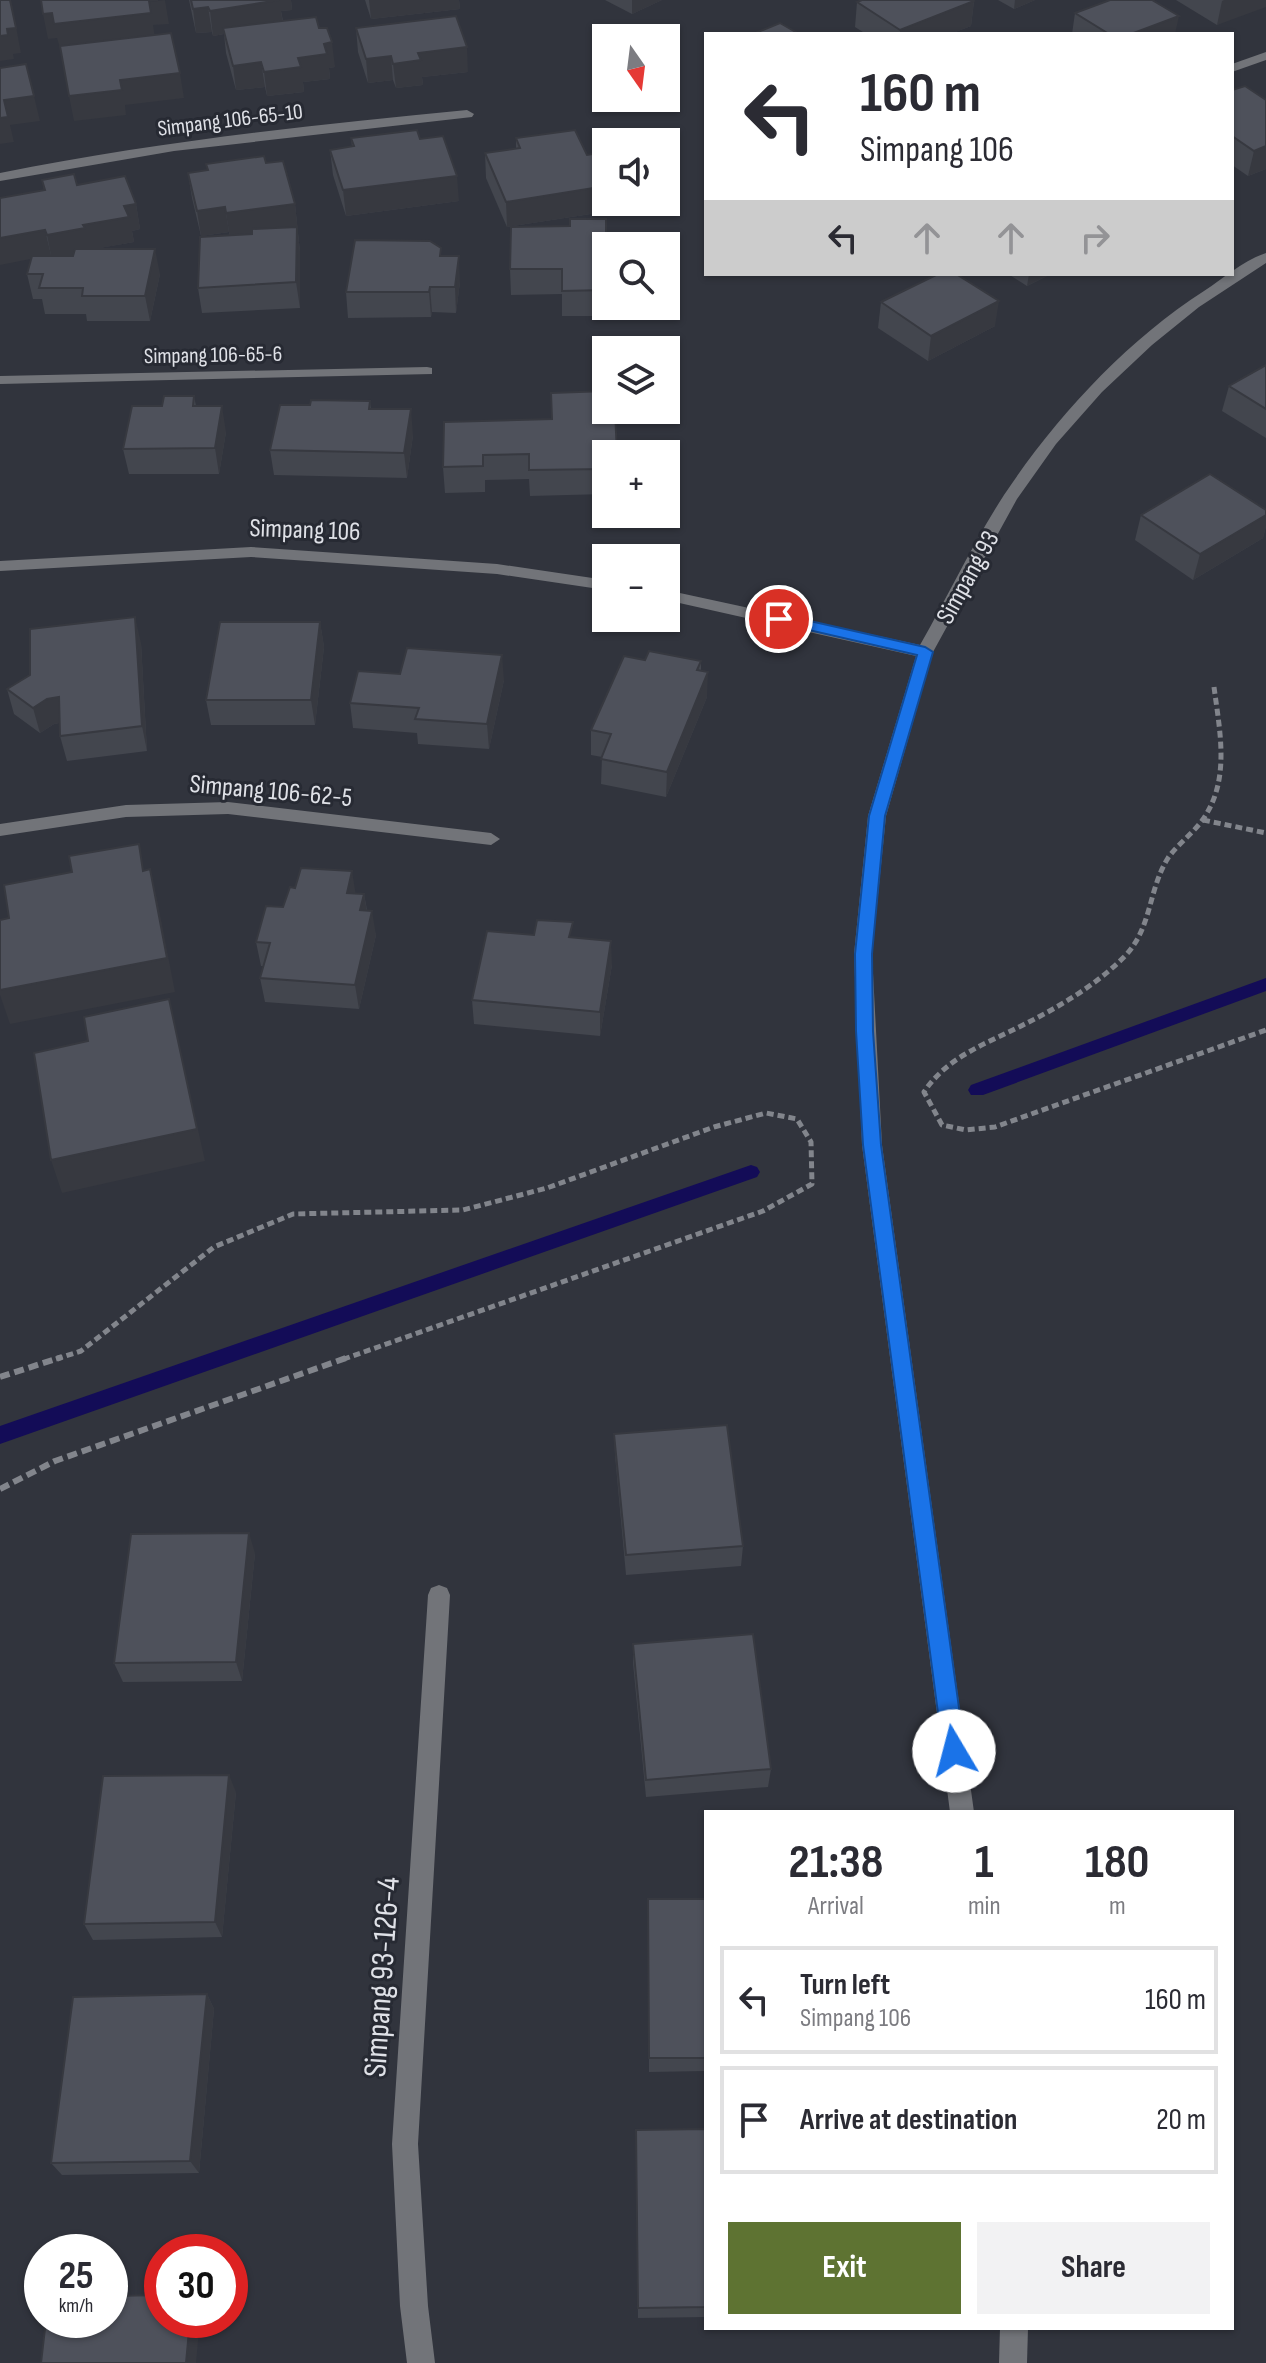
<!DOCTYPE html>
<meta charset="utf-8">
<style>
body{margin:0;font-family:"Sofia Sans Condensed",sans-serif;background:#f2f2f3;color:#2b2b33;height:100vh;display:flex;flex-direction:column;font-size:30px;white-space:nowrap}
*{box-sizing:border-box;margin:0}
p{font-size:26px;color:#7c7c81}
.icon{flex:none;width:44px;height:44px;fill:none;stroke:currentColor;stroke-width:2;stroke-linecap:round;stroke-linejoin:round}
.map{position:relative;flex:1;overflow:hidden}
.side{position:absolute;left:704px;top:1810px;width:530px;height:520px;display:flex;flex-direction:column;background:#fff;border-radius:0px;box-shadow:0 2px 6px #0004}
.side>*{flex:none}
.top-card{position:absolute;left:704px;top:32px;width:530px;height:244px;border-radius:0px;box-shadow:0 2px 6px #0004;background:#fff;color:#2b2b33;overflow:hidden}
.needle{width:52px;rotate:166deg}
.buttons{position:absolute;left:592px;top:24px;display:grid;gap:16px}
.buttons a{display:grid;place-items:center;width:88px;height:88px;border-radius:0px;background:#fff;box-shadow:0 2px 6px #0004;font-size:40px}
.speed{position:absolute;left:24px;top:2234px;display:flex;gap:16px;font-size:40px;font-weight:700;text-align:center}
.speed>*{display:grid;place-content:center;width:104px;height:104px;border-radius:50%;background:#fff;box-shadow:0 2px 6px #0004;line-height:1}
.speed small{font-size:20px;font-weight:400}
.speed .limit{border:12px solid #d22;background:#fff;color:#111}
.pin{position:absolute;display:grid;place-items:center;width:68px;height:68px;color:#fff;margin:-34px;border:4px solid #fff;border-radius:50%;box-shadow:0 2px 8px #0007}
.me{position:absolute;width:88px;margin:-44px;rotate:352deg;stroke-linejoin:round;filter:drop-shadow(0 0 6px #0008)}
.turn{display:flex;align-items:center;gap:28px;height:168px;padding:0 24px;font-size:36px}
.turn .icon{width:104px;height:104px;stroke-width:2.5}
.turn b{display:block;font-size:56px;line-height:68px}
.lanes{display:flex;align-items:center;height:76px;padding:0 24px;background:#0003;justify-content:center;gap:40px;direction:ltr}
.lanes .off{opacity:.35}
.eta{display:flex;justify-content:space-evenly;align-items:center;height:136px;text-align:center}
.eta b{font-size:48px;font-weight:700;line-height:56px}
.action{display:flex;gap:16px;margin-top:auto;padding:16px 24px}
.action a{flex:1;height:92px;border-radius:0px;background:#5e7332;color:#fff;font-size:32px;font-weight:700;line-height:92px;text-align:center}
.action a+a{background:#f2f2f3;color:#2b2b33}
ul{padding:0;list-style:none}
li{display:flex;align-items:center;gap:24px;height:108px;margin:0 16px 12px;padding:0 8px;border:4px solid #e1e1e2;border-radius:0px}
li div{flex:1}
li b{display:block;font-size:30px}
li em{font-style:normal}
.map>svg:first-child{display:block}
</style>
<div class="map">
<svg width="1266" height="2363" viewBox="0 0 1266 2363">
<rect width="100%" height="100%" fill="#31343d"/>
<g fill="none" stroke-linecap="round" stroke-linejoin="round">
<g fill="#130c57" fill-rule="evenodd">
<path d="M1266 978V991L983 1095H971L968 1090 971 1085Z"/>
<path d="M751 1165 757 1167 760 1172 757 1177 0 1444V1426Z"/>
</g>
<g stroke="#82858c" stroke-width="5" stroke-dasharray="7 4" stroke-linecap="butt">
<path d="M1214 687C1220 733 1231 782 1201 822 1191 835 1177 845 1168 858 1148 890 1152 929 1124 957 1096 985 1059 1007 1023 1025 986 1044 948 1056 924 1092L942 1125 966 1130 995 1127 1266 1030"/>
<path d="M1203 820 1266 833"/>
<path d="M56 1359 81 1351 214 1247 293 1214 463 1210 547 1188 714 1127 766 1113 797 1119 811 1142 812 1184 763 1211 344 1359"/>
</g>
<g stroke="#82858c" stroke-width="6" stroke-dasharray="10 5" stroke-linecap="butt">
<path d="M0 1377 62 1357"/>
<path d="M0 1489 55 1461 349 1357"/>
</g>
<g fill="#727479" fill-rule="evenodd">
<path d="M1266 52V60L1232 72V64Z"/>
<path d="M467 110 474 114 472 117 174 151 0 181V173C154 142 310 125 467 110Z"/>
<path d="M1266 253V263L1199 307 1152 345 1102 392 1056 444 1017 499 933 652 886 816 872 954 882 1145 974 1812H950L862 1145 854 954 868 816 916 656 666 600V590L920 645C948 596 973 543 1004 495 1056 417 1125 342 1204 291 1224 278 1244 260 1266 253Z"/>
<path d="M427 367 432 368V374L0 384V376Z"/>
<path d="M251 547 497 564 606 580V590L497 574 251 557 0 571V561Z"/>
<path d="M228 802 491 833 500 839 491 845 228 814 126 817 0 836V824L126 805Z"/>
<path d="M439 1585 447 1588 450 1595 418 2144 428 2306 435 2363H407L400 2306 392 2144 428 1595 431 1588Z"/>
<path d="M1000 2328H1028L1027 2363H999Z"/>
</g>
</g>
<g fill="#43464e">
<path d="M189 0H291L292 10 281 11 283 21 319 28 335 67 329 68 330 79 303 82 304 92 267 96 265 87 236 90 226 53 224 34 213 36 212 32 196 33Z"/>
<path d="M365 0H459L460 9 371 19Z"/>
<path d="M605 0H662L632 14Z"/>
<path d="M998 0H1035L1014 9Z"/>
<path d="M1176 0H1266L1217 25Z"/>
<path d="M974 1 971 26 950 34H866L855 27 857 2Z"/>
<path d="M1075 13 1175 34H1072Z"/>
<path d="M356 28 468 72 422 77 423 85 396 88 393 80 368 83 358 52Z"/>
<path d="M1232 90 1266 100V169L1248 176 1232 165Z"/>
<path d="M351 138 420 139 459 201 346 216 333 175 330 150 352 147Z"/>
<path d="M516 138 587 155 606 202H623V209L507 227 486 178 485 153 516 149Z"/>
<path d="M266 163 295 204 300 252V308L202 313 198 288 229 235V232L201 236 192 198 188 173Z"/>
<path d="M42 180 77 185 136 204 140 229 132 231 134 242 93 249 160 274 150 321H87L86 314H45L42 299H33L27 274 31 259 44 190Z"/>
<path d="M606 246V306H608V316H562V294L511 295 510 269Z"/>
<path d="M442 256 460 282 456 313 432 312 431 317 348 318 346 292Z"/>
<path d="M1008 274H1051L1027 286Z"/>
<path d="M881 302 995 326 928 361 878 328Z"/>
<path d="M1266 365V438L1222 411 1229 386Z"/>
<path d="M194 396 196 406 226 432 219 474H129L123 449 162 406Z"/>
<path d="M370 401 371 409 413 435 407 478 274 475 270 450 310 405Z"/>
<path d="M444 422 606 454V494L530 496 529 479 485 480V492L445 493 443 467Z"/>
<path d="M1266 510V526L1263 538 1193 580 1135 540 1141 515Z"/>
<path d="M320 622 324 647 315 725H211L206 700Z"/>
<path d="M141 643 147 751 67 761 60 736 59 723 54 724 40 733 14 714 7 689Z"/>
<path d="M645 660 701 661V671L707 697 666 797 601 784 602 757 591 755V730Z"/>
<path d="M504 680 489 749 418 744 417 733 353 728 350 703Z"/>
<path d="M355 893 364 894 367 910 376 935 359 1009 265 1002 260 978 264 966H261L256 942 283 907Z"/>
<path d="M534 935 573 938 612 965 600 1036 474 1024 472 1000Z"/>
<path d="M614 1434 743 1546 741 1566 626 1575 615 1455Z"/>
<path d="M255 1553 242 1681 123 1682 114 1663Z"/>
<path d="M633 1644 771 1769 768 1787 646 1797 633 1663Z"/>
<path d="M236 1792 222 1937 93 1940 84 1924Z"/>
<path d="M648 1899H706V2071L649 2072Z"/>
<path d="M207 1994 214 2009 199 2173 62 2175 51 2163Z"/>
<path d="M706 2129V2317L638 2318 636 2130Z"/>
</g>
<g fill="#373940">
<path d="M11 0 21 53 13 54 14 59 0 61V36L7 29Z"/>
<path d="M165 0 169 24 153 25 155 38 60 48 57 38 48 39 43 14Z"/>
<path d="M278 0H291L292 10 281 11 283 24 223 28 224 34 213 36 210 11Z"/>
<path d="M369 0H459L460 9 371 19Z"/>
<path d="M632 0H662L632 14Z"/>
<path d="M1015 0H1035L1014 9Z"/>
<path d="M1224 0H1266V7L1217 25 1222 1Z"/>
<path d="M974 1 971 26 950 34H900V30Z"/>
<path d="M208 7 212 32 196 33 193 9Z"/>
<path d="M1179 16 1175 34H1131Z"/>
<path d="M332 42 335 67 329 68 330 79 303 82 304 92 267 96 264 72 298 58 324 44Z"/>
<path d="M467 47 468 72 422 77 423 85 396 88 393 64 418 53Z"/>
<path d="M391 56 393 80 368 83 366 59Z"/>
<path d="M261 62 265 87 236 90 233 66Z"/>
<path d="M180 73 184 98 125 105 126 115 74 121 69 96 120 80Z"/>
<path d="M34 96 40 121 10 125 14 142 0 144V118L4 100Z"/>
<path d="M1266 146V169L1248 176 1254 151Z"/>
<path d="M457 176 459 201 346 216 343 190Z"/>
<path d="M606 186V202H623V209L507 227 506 202Z"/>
<path d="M136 204 140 229 132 231 134 242 89 250 90 254 52 260 47 235 83 225 124 206Z"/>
<path d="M295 204 300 252V308L296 282 230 238 226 213Z"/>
<path d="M225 207 229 232 201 236 197 211Z"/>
<path d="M45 230 51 255 0 265V238Z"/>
<path d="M155 249 160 274 150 321 145 296Z"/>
<path d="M459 256 460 282 456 313 455 287Z"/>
<path d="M1029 274H1051L1027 286Z"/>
<path d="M430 287 432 312 431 317 429 292Z"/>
<path d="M999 301 995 326 928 361 931 336Z"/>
<path d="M222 406 226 432 219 474 215 448Z"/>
<path d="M411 409 413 435 407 478 404 453Z"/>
<path d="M1266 515V526L1263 538 1193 580 1200 554Z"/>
<path d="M135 617 141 643 147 751 142 726Z"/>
<path d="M320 622 324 647 315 725 311 700Z"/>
<path d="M502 655 504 680 489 749 487 724Z"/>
<path d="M708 672 707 697 666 797 667 772Z"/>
<path d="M59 697 65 722 54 724 40 733 33 708 47 699Z"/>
<path d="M150 869 158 904 175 992 10 1024 0 995V990Z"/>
<path d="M352 871 356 896 347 893Z"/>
<path d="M364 894 368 918 360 910Z"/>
<path d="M372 911 376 935 359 1009 355 985Z"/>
<path d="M611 941 612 965 600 1036V1012Z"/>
<path d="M169 999 205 1161 62 1193 51 1160Z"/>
<path d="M249 1533 255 1553 242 1681 236 1662Z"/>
<path d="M229 1775 236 1792 222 1937 215 1922Z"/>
<path d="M207 1994 214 2009 199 2173 190 2161Z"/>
<path d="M190 2320H200L196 2363H186Z"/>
</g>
<g fill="#4e515b" stroke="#373940" stroke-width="2">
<path d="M0 0H10L16 28 7 29 8 35 0 36Z"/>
<path d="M41 0H158L149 1 151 13 54 24 52 13 43 14Z"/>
<path d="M191 0H279L210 11 208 7 193 9Z"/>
<path d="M862 0H973L974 1 900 30 857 2Z"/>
<path d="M1110 0H1152L1179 16 1131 34H1109L1075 13Z"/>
<path d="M456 16 467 47 418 53 421 60 393 64 391 56 366 59 356 28Z"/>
<path d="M316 17 319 28H327L332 42 324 44 327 54 298 58 301 67 264 72 261 62 233 66 223 28Z"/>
<path d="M780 23 799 34H753Z"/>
<path d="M171 33 180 73 120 80 122 90 69 96 60 46Z"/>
<path d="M26 64 34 96 4 100 8 117 0 118V68Z"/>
<path d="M1245 86 1266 100V146L1254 151 1232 136V90Z"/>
<path d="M417 130 420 139 443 136 457 176 343 190 330 150 354 146 351 138Z"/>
<path d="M575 130 587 155 606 152V186L506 202 485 153 520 148 516 138Z"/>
<path d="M264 156 266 163 283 161 295 204 226 213 225 207 197 211 188 173 208 170 206 164Z"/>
<path d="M74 174 77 185 125 176 136 204 124 206 129 217 83 225 85 228 47 235 45 230 0 238V198L45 190 42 180Z"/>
<path d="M570 219H606V290L562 291V269H510L511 227 570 226Z"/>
<path d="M297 227 296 282 198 288 200 237 252 234V229Z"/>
<path d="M355 240 430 241 441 248 440 256H459L455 287H430L429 292H346Z"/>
<path d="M75 249H155L145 296H82L83 288H39L43 274H27L32 256H73Z"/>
<path d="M938 274H956L999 301 931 336 881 302Z"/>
<path d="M1266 365V409L1229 386Z"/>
<path d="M606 391V410H615L617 454H606V469L529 470V454L483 455V466L443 467 444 422 552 419 551 393Z"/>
<path d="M164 396H194L193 406H222L215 448 123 449 132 406H162Z"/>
<path d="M311 400 370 401 369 409H411L404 453 270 450 280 405H310Z"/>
<path d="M1210 474 1266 510V515L1200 554 1141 515Z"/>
<path d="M135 617 142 726 60 736 59 697 47 699 33 708 7 689 30 675V629Z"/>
<path d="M220 622H320L311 700H206Z"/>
<path d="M407 648 502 655 487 724 415 719 419 708 350 703 358 671 400 674Z"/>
<path d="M649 651 701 661 697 670 708 672 667 772 601 759 611 734 591 730 624 656 645 660Z"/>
<path d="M139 844 143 871 150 869 167 958 0 990V920L9 918 4 885 72 872 69 856Z"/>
<path d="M301 868 352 871 347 893 364 894 360 910 372 911 355 985 260 978 270 943 256 942 266 906 283 907 290 887 295 888Z"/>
<path d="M537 920 573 922 569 937 611 941 600 1012 472 1000 487 931 534 935Z"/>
<path d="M169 999 197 1129 51 1160 34 1053 88 1041 84 1017Z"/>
<path d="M727 1425 743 1546 626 1555 614 1434Z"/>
<path d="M249 1533 236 1662 114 1663 131 1534Z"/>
<path d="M753 1634 771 1769 646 1780 633 1644Z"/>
<path d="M229 1775 215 1922 84 1924 103 1776Z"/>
<path d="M648 1899H706V2058H649Z"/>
<path d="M207 1994 190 2161 51 2163 73 1997Z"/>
<path d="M706 2129V2307L638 2308 636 2130Z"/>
<path d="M162 2295V2320H190L186 2363H41L46 2320H110V2296Z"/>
</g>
<path fill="#1a73e8" stroke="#114b97" stroke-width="2" d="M779 614 925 647 933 652 885 816 872 954 873 1031 881 1145 965 1751 962 1759 954 1762 946 1759 943 1751 863 1145 856 1031 855 954 869 816 917 655 774 622V615Z"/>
<g text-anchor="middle" stroke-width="6" stroke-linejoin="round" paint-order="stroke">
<g font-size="22" fill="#dfe1e7" stroke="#272a33">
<text transform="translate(230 119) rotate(-7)" y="8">Simpang 106-65-10</text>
<text transform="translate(213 354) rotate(-1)" y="8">Simpang 106-65-6</text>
</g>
<g font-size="26" fill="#dfe1e7" stroke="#272a33">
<text transform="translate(305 529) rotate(2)" y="9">Simpang 106</text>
<text transform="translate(967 577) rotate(-61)" y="9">Simpang 93</text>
<text transform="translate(271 790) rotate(5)" y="9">Simpang 106-62-5</text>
</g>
<g font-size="32" fill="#dfe1e7" stroke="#272a33">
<text transform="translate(381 1977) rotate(-86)" y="11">Simpang 93-126-4</text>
</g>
</g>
</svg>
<div class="buttons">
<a><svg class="needle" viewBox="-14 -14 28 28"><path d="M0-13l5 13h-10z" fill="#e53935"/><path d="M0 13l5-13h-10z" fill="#7c7c81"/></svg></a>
<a><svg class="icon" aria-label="sound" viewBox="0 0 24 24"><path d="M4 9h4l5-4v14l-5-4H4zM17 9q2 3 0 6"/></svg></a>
<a><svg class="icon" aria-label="search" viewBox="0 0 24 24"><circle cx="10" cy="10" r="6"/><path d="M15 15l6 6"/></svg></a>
<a><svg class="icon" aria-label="layers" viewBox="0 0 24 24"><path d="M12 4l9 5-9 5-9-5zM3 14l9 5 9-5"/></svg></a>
<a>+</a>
<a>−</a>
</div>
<div class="speed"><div>25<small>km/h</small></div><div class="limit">30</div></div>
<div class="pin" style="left:779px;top:619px;background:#d93025"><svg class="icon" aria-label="arrive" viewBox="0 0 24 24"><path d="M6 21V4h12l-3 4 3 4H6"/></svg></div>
<svg class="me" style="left:954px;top:1751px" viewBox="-20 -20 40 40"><circle r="19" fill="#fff"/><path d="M0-13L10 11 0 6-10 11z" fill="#1a73e8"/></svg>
<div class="top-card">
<div class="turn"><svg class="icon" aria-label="left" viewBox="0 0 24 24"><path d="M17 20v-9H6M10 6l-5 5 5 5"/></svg><div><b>160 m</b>Simpang 106</div></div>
<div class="lanes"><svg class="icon" aria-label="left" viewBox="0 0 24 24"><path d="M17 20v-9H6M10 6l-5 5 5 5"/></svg><svg class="icon off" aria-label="ahead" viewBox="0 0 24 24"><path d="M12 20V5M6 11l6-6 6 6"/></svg><svg class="icon off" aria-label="ahead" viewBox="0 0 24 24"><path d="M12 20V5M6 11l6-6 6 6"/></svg><svg class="icon off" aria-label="right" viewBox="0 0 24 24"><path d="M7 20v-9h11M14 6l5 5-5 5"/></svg></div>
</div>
<section class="side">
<div class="eta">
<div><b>21:38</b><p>Arrival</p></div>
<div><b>1</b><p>min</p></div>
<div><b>180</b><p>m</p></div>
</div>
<ul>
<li><svg class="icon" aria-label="left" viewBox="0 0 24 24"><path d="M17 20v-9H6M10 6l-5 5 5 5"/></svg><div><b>Turn left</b><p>Simpang 106</p></div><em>160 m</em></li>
<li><svg class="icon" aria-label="arrive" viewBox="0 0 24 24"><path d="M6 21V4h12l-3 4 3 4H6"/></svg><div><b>Arrive at destination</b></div><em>20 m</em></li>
</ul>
<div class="action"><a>Exit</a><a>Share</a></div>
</section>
</div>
